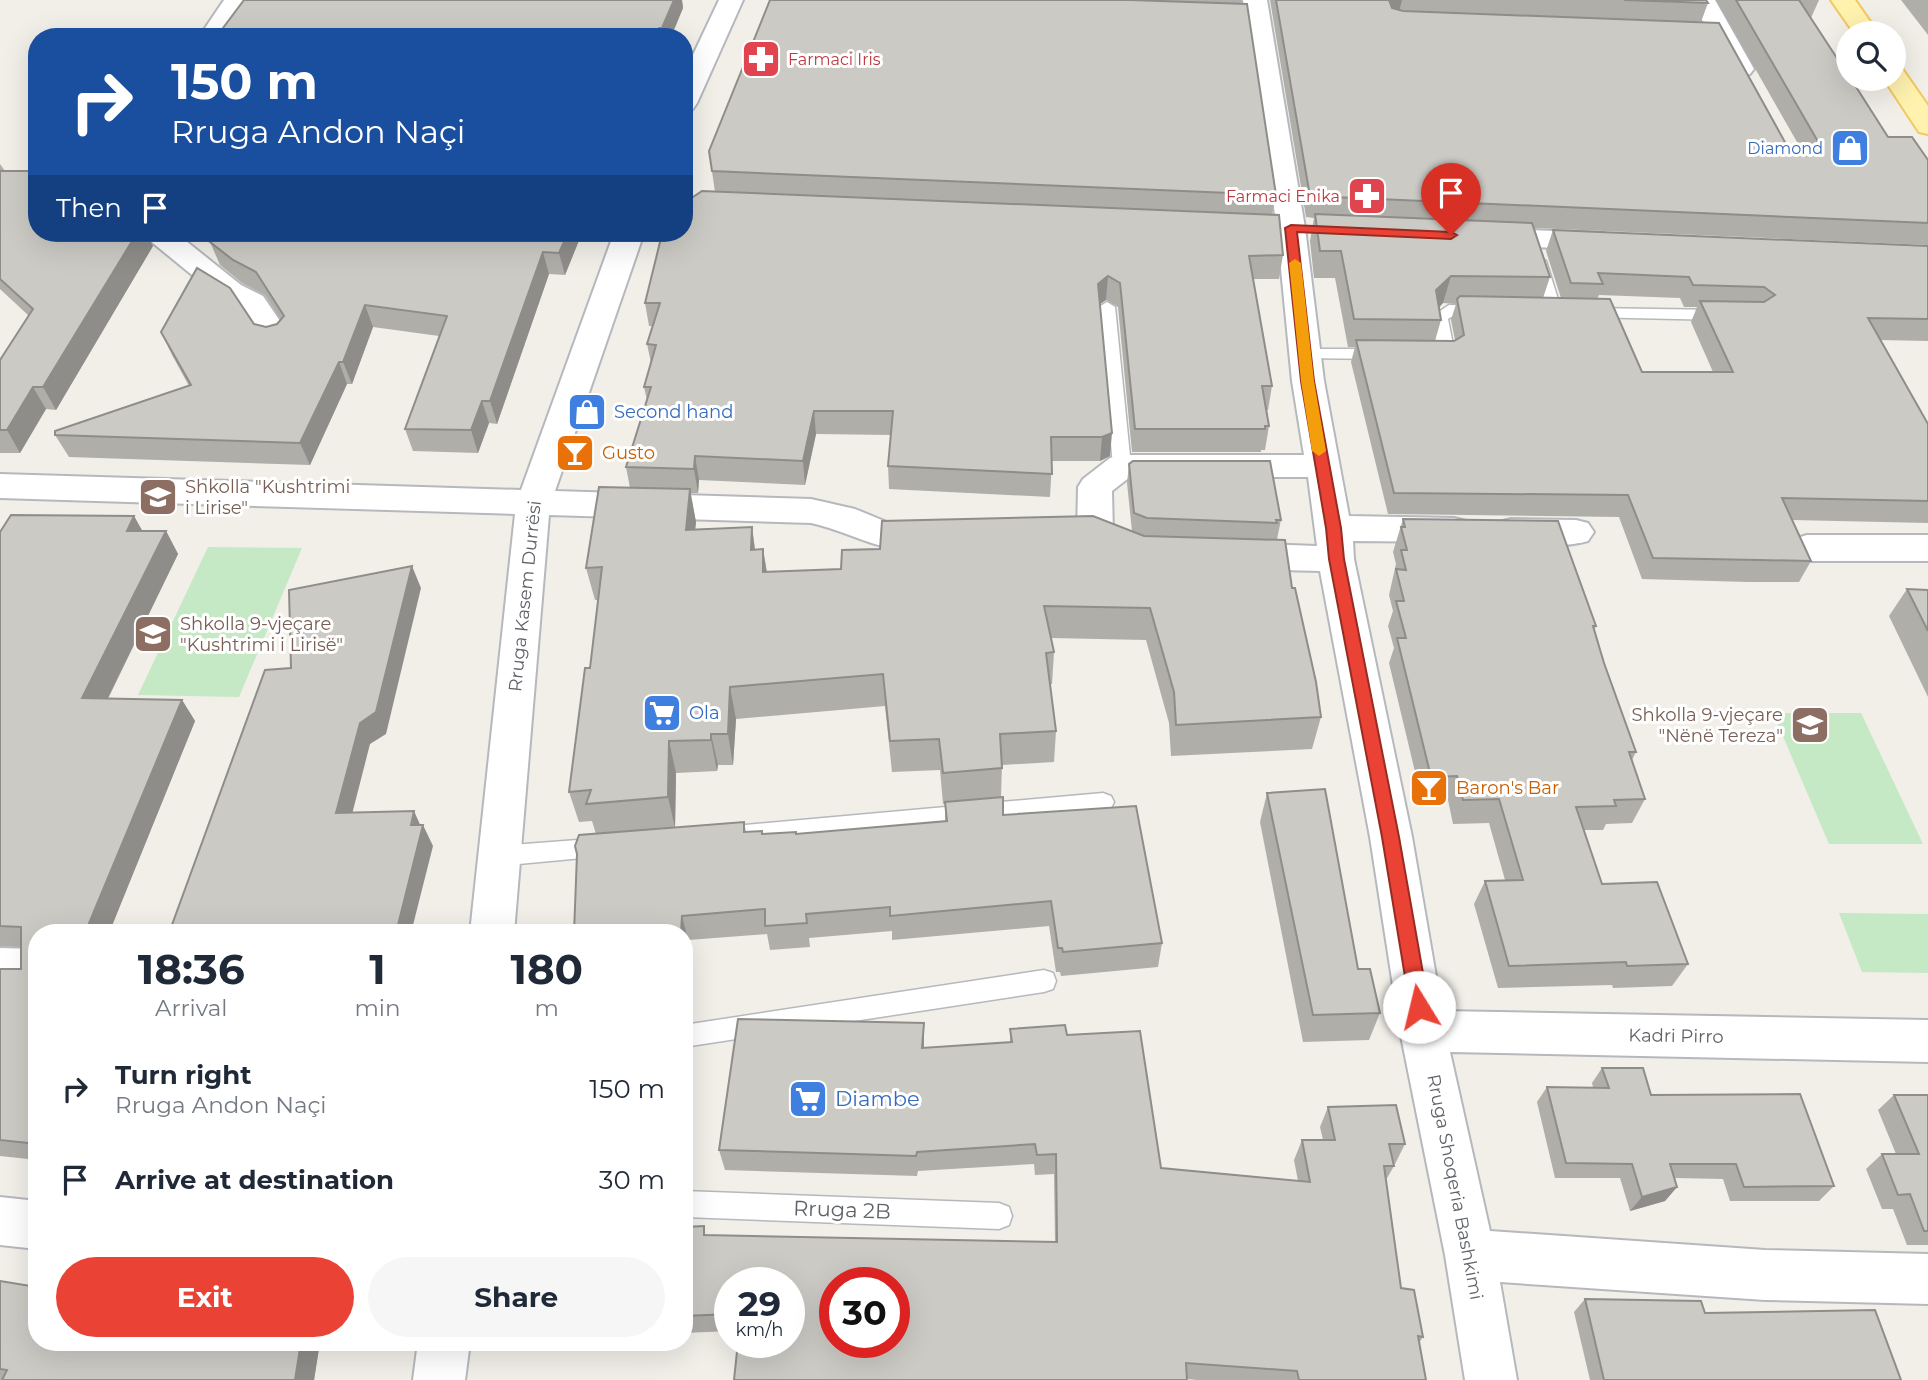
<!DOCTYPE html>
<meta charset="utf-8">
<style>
body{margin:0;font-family:Montserrat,sans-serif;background:#f6f6f7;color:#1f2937;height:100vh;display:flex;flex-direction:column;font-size:26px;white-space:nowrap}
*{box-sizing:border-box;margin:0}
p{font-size:23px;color:#747a83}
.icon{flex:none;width:38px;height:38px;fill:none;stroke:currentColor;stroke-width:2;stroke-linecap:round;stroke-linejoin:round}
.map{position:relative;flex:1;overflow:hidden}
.drawer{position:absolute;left:28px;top:924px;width:665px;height:427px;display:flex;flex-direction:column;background:#fff;border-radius:28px;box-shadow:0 7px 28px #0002}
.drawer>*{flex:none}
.banner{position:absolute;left:28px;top:28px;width:665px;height:214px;border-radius:28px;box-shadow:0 7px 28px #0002;background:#1a4fa0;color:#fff;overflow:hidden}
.controls{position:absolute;left:1836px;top:21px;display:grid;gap:14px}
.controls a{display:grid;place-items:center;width:70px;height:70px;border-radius:50%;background:#fff;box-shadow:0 7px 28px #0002;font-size:35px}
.speed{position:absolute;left:714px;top:1267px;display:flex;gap:14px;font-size:35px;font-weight:700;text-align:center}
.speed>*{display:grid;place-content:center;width:91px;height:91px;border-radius:50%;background:#fff;box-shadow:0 7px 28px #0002;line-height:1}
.speed small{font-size:18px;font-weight:400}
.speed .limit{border:10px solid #d22;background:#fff;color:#111}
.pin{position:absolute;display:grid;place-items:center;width:60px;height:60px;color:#fff;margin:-72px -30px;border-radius:50% 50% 50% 0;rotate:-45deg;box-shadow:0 0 7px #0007}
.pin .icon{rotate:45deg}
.me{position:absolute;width:77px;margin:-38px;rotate:351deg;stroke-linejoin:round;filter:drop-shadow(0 0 5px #0008)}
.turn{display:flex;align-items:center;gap:24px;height:147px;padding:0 28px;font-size:32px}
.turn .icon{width:91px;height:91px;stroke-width:2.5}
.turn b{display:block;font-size:49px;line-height:60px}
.then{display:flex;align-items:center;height:66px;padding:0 28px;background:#0003;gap:14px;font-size:26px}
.eta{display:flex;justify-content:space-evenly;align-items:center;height:119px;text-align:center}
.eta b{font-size:42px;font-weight:700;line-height:49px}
.cta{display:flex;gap:14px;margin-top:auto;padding:14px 28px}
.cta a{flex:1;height:80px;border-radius:42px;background:#ea4335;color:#fff;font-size:28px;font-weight:700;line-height:80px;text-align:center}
.cta a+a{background:#f6f6f7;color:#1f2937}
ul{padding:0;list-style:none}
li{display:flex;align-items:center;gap:21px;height:91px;padding:0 28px}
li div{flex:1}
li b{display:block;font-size:26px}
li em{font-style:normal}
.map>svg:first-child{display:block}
</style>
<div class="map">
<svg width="1928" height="1380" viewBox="0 0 1928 1380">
<rect width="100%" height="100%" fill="#f1efe8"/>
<g fill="#c5e8c5">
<path d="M208 547 302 548 239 697 138 695Z"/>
<path d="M1773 713H1861L1923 844H1829Z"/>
<path d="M1839 913 1928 914V973L1862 972Z"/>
</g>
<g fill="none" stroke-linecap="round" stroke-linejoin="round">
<g stroke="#b5b8bc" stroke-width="3">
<g id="lane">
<path d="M1538 256 1546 261 1562 312 1560 316H1548L1546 312 1530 261Z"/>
<path d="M1107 302 1115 307 1131 466 1129 470H1115L1113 466 1099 307Z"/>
<path d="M1449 305 1481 306 1489 311C1478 322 1460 310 1448 319L1455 355 1446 360 1428 359 1425 355 1428 351 1436 350 1431 317Z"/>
<path d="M1590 308 1722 310 1730 315 1722 320 1584 317 1582 313Z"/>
<path d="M1306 349H1381L1390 354 1381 359 1300 358 1297 354Z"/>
<path d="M1103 793 1111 796 1114 802 1111 808 1103 811 734 844 726 842 723 835 726 828 734 826Z"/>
<path d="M604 838 612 840 615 847 612 854 604 856 498 866 490 863 487 856 490 849 498 846Z"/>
<path d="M1044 970 1053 973 1056 981 1053 989 1044 992 684 1047V1025Z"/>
<path d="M684 1191 999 1203 1009 1207 1012 1216 1009 1225 999 1229 684 1217Z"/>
</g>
</g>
<g stroke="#b5b8bc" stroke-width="4">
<g id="street">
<path d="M224 0H248L224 37H199Z"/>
<path d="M719 0H743L697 103 693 109 684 111V74Z"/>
<path d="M1243 0H1267L1305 228 1324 381 1349 516 1454 518 1466 521 1472 530 1466 539 1454 542 1353 541 1354 559 1412 837 1442 1011 1928 1020V1062L1450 1052 1490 1231 1765 1250 1928 1254V1304L1765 1300 1500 1282 1517 1380H1465L1445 1255 1400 1031 1370 837 1320 571 1235 569 1222 565 1217 556 1222 547 1235 543 1317 546 1308 477H1130L1112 491 1113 534 1107 543 1095 546 1083 543 1077 534 1078 487 1083 479 1110 458 1122 455H1304L1292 381 1277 228Z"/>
<path d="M1691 0H1715L1754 69 1750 74 1741 77 1732 74Z"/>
<path d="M1484 228 1602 233 1612 236 1617 242 1612 248 1602 251 1474 243 1469 237 1474 231Z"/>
<path d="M144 233H176L241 285 263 296 291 337 286 344 275 347 264 344 241 309 219 297 148 239Z"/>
<path d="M614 233H644L555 491 811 499 855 509 894 525H931L943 528 949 537 943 546C890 561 860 534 811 523L549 515 514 933H470L515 514 0 498V474L521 490Z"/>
<path d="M1511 519 1576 520 1588 523 1594 532 1588 541C1563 548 1524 547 1499 540L1493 531 1499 522Z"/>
<path d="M1807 535H1928V561H1807L1794 557 1789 548 1794 539Z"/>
<path d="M0 948 37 949V987L0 986Z"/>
<path d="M0 1197 37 1201V1249L0 1245Z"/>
<path d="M418 1342H470L465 1380H413Z"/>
</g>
</g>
<g stroke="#f2c960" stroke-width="4">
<g id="primary">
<path d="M1831 0H1855L1878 33H1854Z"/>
<path d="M1894 67 1903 70 1928 106V134L1919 132 1884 79H1894Z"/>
</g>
</g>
<use href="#lane" fill="#fff" fill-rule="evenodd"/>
<use href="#street" fill="#fff" fill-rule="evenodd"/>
<use href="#primary" fill="#fff2af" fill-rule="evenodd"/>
</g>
<g fill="#afaea9" fill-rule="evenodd">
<path d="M244 0H682L683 8 671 37H220L222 35 220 32Z"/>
<path d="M770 0H1242L1241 4 1276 195 1272 215 1283 255 1279 279H1253L1272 386 1268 410H1267L1269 426 1265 450H1261V452H1132L1118 307 1106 300 1100 304 1110 456 1100 461H1052L1050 497 889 489 888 466 891 435 816 434 805 485 699 480 698 493H690L696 522 695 529 752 527 755 549H763L767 572 841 569 880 549 1132 531 1127 483 1129 464 1281 520 1277 539 1273 540 1292 588 1321 717 1312 749 1171 756 1169 723 1146 640 1051 638 1054 652 1052 684H1050L1056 731 1054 762 1002 765 1001 797 1003 815 1162 943 1158 967 1061 976 1060 972H1056L1049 926 892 940V931L809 938 810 947 770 950 767 934 688 940 687 992H684V933L596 834 592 821 579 822 569 792 590 668 598 600H595L586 568 630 488 626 467 647 400 644 387 651 363 647 344 653 326H649L645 303 715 192 709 151ZM885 706 892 772 940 770 943 804H945V822L796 834H763L762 831 746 832 744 822 675 828 676 773 717 771 718 765H733L736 719Z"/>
<path d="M1270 0H1706L1708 3 1701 22 1791 153 1803 156H1805L1716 0H1819L1811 18 1888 137 1928 160V245L1534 228 1550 277 1543 298H1561L1546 251 1553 230 1928 246V341L1880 340 1928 424V523L1792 520 1811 561 1799 582H1748L1642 579 1619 517 1388 514 1351 362 1355 347H1348L1335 278H1314L1310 241 1314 218 1306 217ZM1599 295 1680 298 1684 307H1697L1691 322 1713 372H1642L1597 299ZM1443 303 1456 304 1451 320 1455 340 1435 341 1441 320 1439 308Z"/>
<path d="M1901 0H1928V35Z"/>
<path d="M0 164 5 171 153 246 56 410 46 409 20 453H0V360L29 316 0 289Z"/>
<path d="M216 233H582L565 275 549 274 497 424 489 423 478 453 413 451 405 429 439 336 373 327 352 384H347L310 465 69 457 55 435 189 386 172 355 161 332 254 324 266 327 277 324 281 320 265 295 242 283 220 265 210 242Z"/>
<path d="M134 516 142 531H166L178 554 108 699 182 700 195 721 109 933H37V1160L0 1156V969H21V947L0 946V532Z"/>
<path d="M1403 519 1596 626 1594 631 1604 663 1636 752 1632 760 1645 799 1632 823 1606 824 1603 830H1584L1602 884 1688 964 1672 986 1613 988 1612 985 1498 988 1474 904 1485 881 1505 880 1489 823 1453 824 1448 800 1422 801 1389 663 1394 648 1388 626 1393 611 1389 595 1396 564 1393 552Z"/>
<path d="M1907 589 1928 590V697L1889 616Z"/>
<path d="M1267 793 1380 1013 1369 1040 1303 1042 1260 822Z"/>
<path d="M1010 1029 1067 1035 1161 1168 1298 1181 1294 1160 1302 1140H1323L1320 1127 1328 1107 1405 1144 1395 1164H1393L1394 1166 1386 1180 1401 1288 1423 1337 1419 1343 1426 1380H1197L789 1342 730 1283V1331L684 1333V1227L708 1235 1055 1242 1054 1174 1035 1175 1034 1164 918 1171 917 1176 725 1170 719 1150 1010 1042Z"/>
<path d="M1602 1068 1651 1095 1834 1186 1819 1201H1730L1723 1179 1675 1178 1677 1187 1665 1201 1630 1211 1620 1178H1555L1537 1102 1547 1087H1593L1592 1083Z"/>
<path d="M1894 1095H1928V1245H1907L1893 1209H1882L1866 1169 1882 1154H1896L1878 1110Z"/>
<path d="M0 1281 37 1342H320L314 1380H0Z"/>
<path d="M1585 1299 1705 1313 1901 1380H1590L1574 1312Z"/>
</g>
<g fill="#8f8d8a">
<path d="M674 0H682L683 8 671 37H664L662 28Z"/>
<path d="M1389 0H1402L1399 12 1389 14Z"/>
<path d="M659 28 660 37H655Z"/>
<path d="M137 233H146L153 246 56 410 43 387Z"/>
<path d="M568 233H582L565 275 559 253Z"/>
<path d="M543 252 549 274 497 424 490 401Z"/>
<path d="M1108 276 1106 300 1096 307 1098 284Z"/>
<path d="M1451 276 1443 303 1428 317 1436 290Z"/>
<path d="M365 305 373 327 352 384 343 362Z"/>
<path d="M339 362 347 384 310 465 300 443Z"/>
<path d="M33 387 46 409 20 453 7 430Z"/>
<path d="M482 401 489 423 478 453 471 430Z"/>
<path d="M814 411 816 434 805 485 803 461Z"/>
<path d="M1112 433 1110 456 1100 461 1102 437Z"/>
<path d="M695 456 699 480 698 493 694 469Z"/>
<path d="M690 489 696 522 692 562 686 530Z"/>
<path d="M134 516 147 539 127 531Z"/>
<path d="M752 527 756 559 751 550Z"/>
<path d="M166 531 178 554 97 720 82 698Z"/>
<path d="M763 549 768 581 763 572Z"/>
<path d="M412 566 421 588 386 734 370 744 347 834 336 813 360 723Z"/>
<path d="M730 687 736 719 733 765 728 734Z"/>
<path d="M182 700 195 721 109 933H85Z"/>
<path d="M711 734 718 765 717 771 711 740Z"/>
<path d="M669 741 676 773 675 828 668 797Z"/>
<path d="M414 811 422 829 423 825 433 846 411 933H396Z"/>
<path d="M682 916 688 940 687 992 684 980V933H681Z"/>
<path d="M924 1023V1044L923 1069 922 1048Z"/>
<path d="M1677 1187 1665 1201 1630 1211 1642 1197Z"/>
<path d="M301 1342H320L314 1380H295Z"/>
</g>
<g fill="#cccac5" stroke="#8f8d8a" stroke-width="2" fill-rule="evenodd">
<path d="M244 0H674L662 28H659L655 37H220L224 32H220Z"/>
<path d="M770 0H1130L1247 4 1276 195 712 171 709 151Z"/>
<path d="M1276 0H1389L1392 8 1403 11 1719 23 1791 153 1803 156 1814 155 1820 145 1736 0H1799L1848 75V79H1851L1888 137H1912L1928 160V223L1310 196Z"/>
<path d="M1624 0H1706L1708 3Z"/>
<path d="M0 171H37V233H137L43 387H33L7 430H0V360L33 309 0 279Z"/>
<path d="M702 191 1279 215 1283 255 1249 256 1272 386H1262L1269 426H1265V429H1135L1120 283 1108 276 1098 284 1112 433 1102 437H1051L1052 474 888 466 893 411H814L803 461 695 456 694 469 626 467 651 387H644L656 345 647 344 660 303H645L661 238 664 233H684V203Z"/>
<path d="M1315 214 1532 223 1550 277 1451 276 1436 290 1441 320 1354 319 1341 251H1320Z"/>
<path d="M1553 230 1928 246V319L1868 318 1928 424V501L1782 498 1811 561 1759 560 1653 558 1628 495 1394 493 1356 340 1454 341 1464 335 1457 299 1460 296 1610 299 1642 372H1733L1700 301 1764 302 1775 295 1764 287 1693 285 1689 277 1598 273 1603 284 1571 283Z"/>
<path d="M216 233H568L559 253 543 252 490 401H482L471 430 405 429 447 316 365 305 343 362H339L300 443 55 435V431L191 385 161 332 197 268 230 288 254 324 266 327 277 324 284 316 256 272 233 260 210 242Z"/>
<path d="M1133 461H1270L1281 520H1276L1277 523 1147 518 1134 513 1129 464Z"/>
<path d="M599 487 690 489 686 530 752 527 751 550 763 549V572L841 569 842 550 880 549 882 521 1093 516 1144 536 1285 540 1292 588H1295L1316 682 1321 717 1176 725 1174 692 1150 608 1044 606 1054 652 1046 653 1056 731 1000 734 1002 768 943 773 939 739 890 741 883 674 730 687 728 734H711V740L669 741 668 797 586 804 591 790 569 792 585 668H590L602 567 586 568Z"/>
<path d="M11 515 134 516 127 531H166L82 698 182 700 85 933H37V1144L0 1140V969H21V927L0 926V532Z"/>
<path d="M1403 519 1558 521 1596 626H1593L1604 663 1636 752H1629L1645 799 1614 800 1616 806 1576 807 1602 884 1657 882 1688 964 1627 966 1626 962 1509 966 1485 881 1523 880 1499 799 1463 800 1457 776 1431 777 1397 638H1406L1396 601H1404L1396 569 1406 570 1401 550H1407L1401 527H1405Z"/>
<path d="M412 566 376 712 360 723 336 813 414 811 411 825H423L396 933H169L265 670 291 668 289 590Z"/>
<path d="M1907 589 1928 590V631Z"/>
<path d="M1325 789 1358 969H1370L1380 1013 1313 1015 1267 793Z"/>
<path d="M1003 797V815L1136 806 1162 943 1063 952 1062 948H1058L1051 901 890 916V907L806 914 807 923 765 926V909L682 916 681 933H574L577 854 575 846 579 835 744 822V832L762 831V834L796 832V834L947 821 945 802Z"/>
<path d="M738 1019 924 1023 922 1048 1012 1042 1010 1029 1065 1025 1067 1035 1140 1031 1161 1168 1310 1182 1302 1140H1335L1328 1107 1396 1105 1405 1144H1389L1394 1166H1384L1401 1288 1414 1290 1423 1337 1418 1336 1426 1380H1299L1297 1371 1186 1363 1187 1380H734L738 1342H789V1283H730V1314L684 1316V1227L704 1226V1235L1057 1242 1056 1154 1037 1155 1035 1144 917 1152 916 1156 719 1150ZM835 1283H894V1342H835Z"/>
<path d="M1602 1068H1643L1651 1095 1800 1094 1834 1186 1744 1187 1736 1164H1670L1677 1187 1642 1197 1632 1164 1566 1163 1547 1087 1609 1088Z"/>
<path d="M1894 1095H1928V1231H1924L1910 1194 1898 1195 1882 1154H1919Z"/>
<path d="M0 1281 37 1287V1342H301L295 1380H2L7 1370 0 1369Z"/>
<path d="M1585 1299 1701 1301 1705 1313 1875 1310 1901 1380H1604Z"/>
</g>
<path fill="#ea4335" stroke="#982c22" stroke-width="2" d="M1291 225 1451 232 1457 235 1451 239 1297 232 1314 381 1341 528 1344 559 1399 837 1429 1007 1426 1013 1419 1015 1413 1013 1410 1007 1382 837 1329 559 1326 528 1301 381 1285 228Z"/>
<path fill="#f59e0b" d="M1295 259 1301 263 1314 381 1326 451 1319 456 1312 451 1301 381 1289 263Z"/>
<defs>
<g id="pharmacy-square" transform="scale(2.0125)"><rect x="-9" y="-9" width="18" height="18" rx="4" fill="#e0444e" stroke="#fff"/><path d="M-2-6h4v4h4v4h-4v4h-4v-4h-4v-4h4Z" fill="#fff"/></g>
<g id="shop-square" transform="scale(2.0125)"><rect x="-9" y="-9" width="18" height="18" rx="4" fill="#3f7fe0" stroke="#fff"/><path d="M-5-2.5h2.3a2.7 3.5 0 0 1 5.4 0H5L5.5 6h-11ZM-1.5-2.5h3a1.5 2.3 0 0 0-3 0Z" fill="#fff"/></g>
<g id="bar-square" transform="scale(2.0125)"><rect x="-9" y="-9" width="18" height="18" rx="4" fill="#e8710a" stroke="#fff"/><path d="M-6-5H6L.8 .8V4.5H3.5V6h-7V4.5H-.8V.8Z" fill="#fff"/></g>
<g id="school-square" transform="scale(2.0125)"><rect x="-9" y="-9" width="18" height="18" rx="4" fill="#8d6e63" stroke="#fff"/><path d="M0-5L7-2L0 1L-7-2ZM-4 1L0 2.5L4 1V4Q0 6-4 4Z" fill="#fff"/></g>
<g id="supermarket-square" transform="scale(2.0125)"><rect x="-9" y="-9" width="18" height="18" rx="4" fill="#3f7fe0" stroke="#fff"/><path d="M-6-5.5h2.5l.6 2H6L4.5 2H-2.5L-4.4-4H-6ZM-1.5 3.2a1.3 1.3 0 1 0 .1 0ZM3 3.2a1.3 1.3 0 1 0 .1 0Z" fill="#fff"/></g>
</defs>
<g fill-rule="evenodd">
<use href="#pharmacy-square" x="761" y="59"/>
<use href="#shop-square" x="1850" y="148"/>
<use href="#pharmacy-square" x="1367" y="196"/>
<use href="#shop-square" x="587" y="412"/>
<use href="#bar-square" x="575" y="453"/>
<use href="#school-square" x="158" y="497"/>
<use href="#school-square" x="153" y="634"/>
<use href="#supermarket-square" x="662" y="713"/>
<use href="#school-square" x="1810" y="725"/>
<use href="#bar-square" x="1429" y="788"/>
<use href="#supermarket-square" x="808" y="1099"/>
</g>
<g text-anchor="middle" stroke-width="6" stroke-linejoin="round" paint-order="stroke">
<g font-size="16" fill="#be3a42" stroke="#fff" text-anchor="start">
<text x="788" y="65">Farmaci Iris</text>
<text x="1340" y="202" text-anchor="end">Farmaci Enika</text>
</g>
<g font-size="16" fill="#366cbe" stroke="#fff" text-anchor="end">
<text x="1823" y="154">Diamond</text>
</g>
<g font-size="18" fill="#366cbe" stroke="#fff" text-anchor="start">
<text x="614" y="418">Second hand</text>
<text x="689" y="719">Ola</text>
</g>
<g font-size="18" fill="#c56008" stroke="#fff" text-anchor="start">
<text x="602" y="459">Gusto</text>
<text x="1456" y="794">Baron's Bar</text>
</g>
<g font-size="18" fill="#785e54" stroke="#fff" text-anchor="start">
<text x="185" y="493">Shkolla "Kushtrimi<tspan x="185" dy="21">i Lirise"</tspan></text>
<text x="180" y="630">Shkolla 9-vjeçare<tspan x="180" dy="21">"Kushtrimi i Lirisë"</tspan></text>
<text x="1783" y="721" text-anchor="end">Shkolla 9-vjeçare<tspan x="1783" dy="21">"Nënë Tereza"</tspan></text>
</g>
<g font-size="18" fill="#5f6368" stroke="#fff">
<text transform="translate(525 596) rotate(-84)" y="6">Rruga Kasem Durrësi</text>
<text transform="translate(1676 1036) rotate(1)" y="6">Kadri Pirro</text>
<text transform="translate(1455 1187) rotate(79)" y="6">Rruga Shoqeria Bashkimi</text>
</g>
<g font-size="21" fill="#366cbe" stroke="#fff" text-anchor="start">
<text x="835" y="1106">Diambe</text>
</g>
<g font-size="21" fill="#5f6368" stroke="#fff">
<text transform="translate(842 1210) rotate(2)" y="7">Rruga 2B</text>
</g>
</g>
</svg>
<div class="controls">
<a><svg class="icon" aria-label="search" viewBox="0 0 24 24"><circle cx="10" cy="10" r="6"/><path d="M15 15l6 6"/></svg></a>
</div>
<div class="speed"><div>29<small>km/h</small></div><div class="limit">30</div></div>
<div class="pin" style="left:1451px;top:235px;background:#d93025"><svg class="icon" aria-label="arrive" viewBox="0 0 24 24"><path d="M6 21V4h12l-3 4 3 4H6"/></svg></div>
<svg class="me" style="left:1419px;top:1007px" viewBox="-20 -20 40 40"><circle r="19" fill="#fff"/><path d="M0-13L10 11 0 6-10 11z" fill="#ea4335"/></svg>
<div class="banner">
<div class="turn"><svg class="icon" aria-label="right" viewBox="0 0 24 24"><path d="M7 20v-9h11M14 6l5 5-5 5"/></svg><div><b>150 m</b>Rruga Andon Naçi</div></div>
<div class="then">Then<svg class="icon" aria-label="arrive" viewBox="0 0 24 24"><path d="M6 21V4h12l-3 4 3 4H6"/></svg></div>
</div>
<section class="drawer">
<div class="eta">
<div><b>18:36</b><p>Arrival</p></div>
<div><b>1</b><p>min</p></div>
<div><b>180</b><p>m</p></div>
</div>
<ul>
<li><svg class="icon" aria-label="right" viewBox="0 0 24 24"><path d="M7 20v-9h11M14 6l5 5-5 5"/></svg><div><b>Turn right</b><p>Rruga Andon Naçi</p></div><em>150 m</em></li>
<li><svg class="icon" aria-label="arrive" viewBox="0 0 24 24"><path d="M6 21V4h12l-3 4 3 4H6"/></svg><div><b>Arrive at destination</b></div><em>30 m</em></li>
</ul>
<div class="cta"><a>Exit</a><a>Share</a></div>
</section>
</div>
